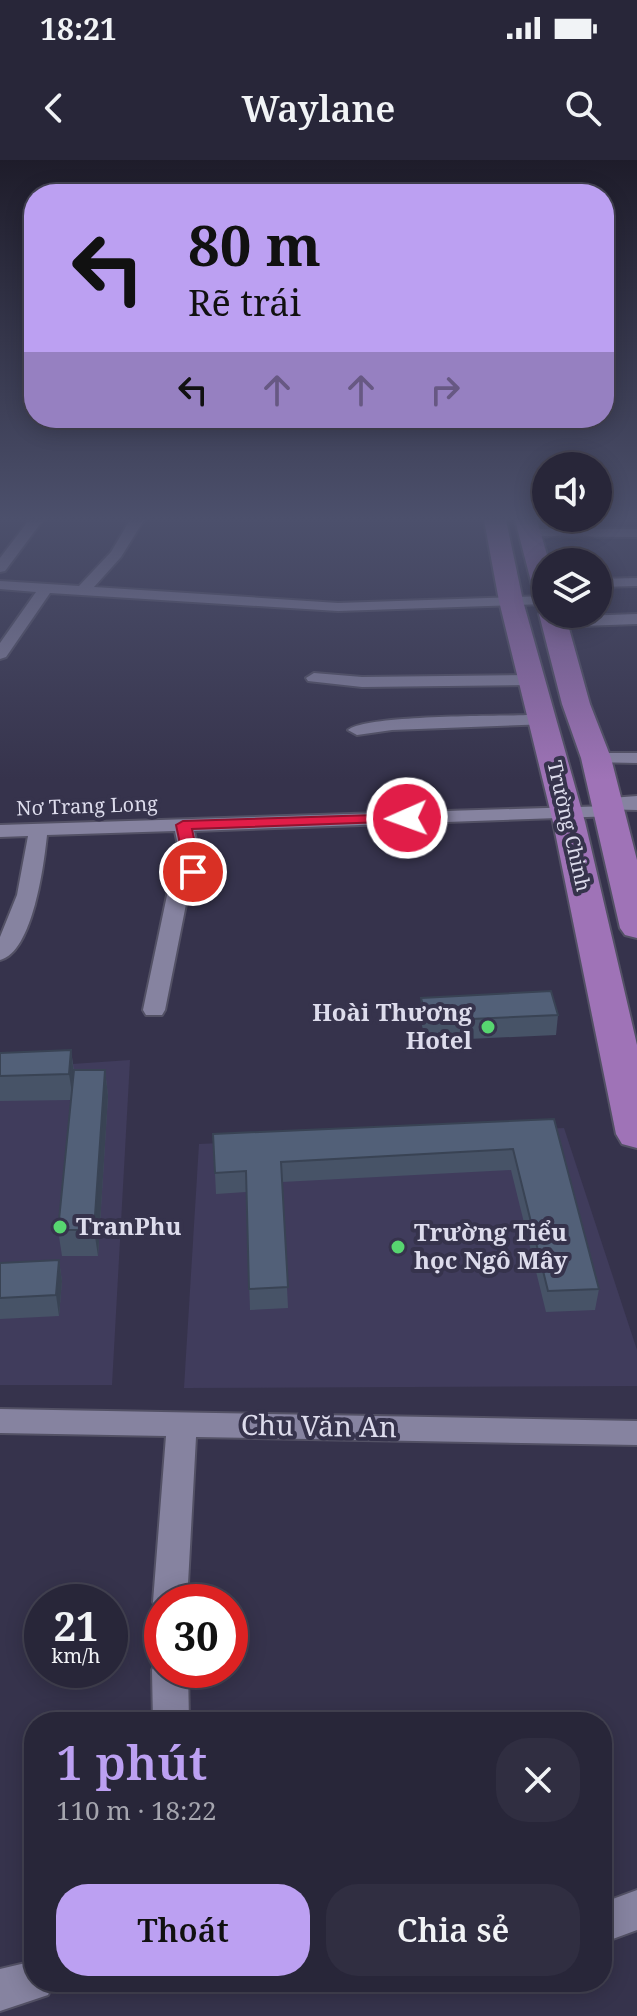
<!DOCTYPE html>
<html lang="vi">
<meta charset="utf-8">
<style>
body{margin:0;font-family:"Noto Serif",serif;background:#302e41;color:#f1f3f6;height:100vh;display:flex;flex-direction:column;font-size:30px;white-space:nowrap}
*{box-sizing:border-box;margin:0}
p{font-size:26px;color:#a5a5ae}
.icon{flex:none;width:44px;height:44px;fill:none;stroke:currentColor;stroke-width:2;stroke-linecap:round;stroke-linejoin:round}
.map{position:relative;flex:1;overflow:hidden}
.side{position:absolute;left:24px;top:1552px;width:588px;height:280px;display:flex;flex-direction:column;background:#282639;border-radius:32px;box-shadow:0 4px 20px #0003,0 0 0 2px #444353}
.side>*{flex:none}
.guide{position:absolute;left:24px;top:24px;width:590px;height:244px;border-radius:32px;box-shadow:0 4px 20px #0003,0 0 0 2px #444353;background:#bca0f2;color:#111;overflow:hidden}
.fabs{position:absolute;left:532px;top:292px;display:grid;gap:16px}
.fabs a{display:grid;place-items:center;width:80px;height:80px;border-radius:50%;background:#282639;box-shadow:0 4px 20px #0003,0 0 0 2px #444353;font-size:40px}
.speed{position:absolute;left:24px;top:1424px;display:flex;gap:16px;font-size:40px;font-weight:700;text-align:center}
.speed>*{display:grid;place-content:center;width:104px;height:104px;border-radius:50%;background:#282639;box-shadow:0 4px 20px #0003,0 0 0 2px #444353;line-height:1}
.speed small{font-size:20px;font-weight:400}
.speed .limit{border:12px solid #d22;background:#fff;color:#111}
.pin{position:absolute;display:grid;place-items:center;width:68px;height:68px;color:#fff;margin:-34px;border:4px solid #fff;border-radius:50%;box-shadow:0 2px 8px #0007}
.me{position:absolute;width:88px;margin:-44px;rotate:268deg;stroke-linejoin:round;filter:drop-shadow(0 0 6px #0008)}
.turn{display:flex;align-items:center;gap:28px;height:168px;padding:0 32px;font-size:36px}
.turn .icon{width:104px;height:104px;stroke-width:2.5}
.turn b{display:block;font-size:56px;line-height:68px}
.lanes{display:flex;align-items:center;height:76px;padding:0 32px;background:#0003;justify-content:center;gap:40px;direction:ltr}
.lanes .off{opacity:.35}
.round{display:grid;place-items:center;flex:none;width:84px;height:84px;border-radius:32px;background:#302e41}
.head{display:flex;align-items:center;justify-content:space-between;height:136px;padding:0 32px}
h1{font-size:48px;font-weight:600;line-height:60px;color:#bca0f2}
.primary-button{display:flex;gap:16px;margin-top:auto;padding:16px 32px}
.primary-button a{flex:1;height:92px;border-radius:32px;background:#bca0f2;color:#111;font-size:32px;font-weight:600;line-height:92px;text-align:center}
.primary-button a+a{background:#302e41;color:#f1f3f6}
.status{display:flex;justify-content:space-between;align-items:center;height:56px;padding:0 40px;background:#282639;direction:ltr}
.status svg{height:22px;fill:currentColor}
header{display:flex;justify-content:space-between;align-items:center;height:104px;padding:0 32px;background:#282639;font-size:36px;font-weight:600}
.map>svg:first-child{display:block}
</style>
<div class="status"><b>18:21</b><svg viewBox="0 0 49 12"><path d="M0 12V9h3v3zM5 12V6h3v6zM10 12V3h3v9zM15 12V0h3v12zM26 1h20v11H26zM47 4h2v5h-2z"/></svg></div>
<header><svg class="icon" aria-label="back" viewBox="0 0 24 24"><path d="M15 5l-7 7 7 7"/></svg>Waylane<svg class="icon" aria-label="search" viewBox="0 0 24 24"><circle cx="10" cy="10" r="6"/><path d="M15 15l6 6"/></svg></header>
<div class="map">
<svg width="637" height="1856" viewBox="0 0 637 1856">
<rect width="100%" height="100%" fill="#36334c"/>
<g fill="#403c5c">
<path d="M130 900 112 1225H0V909Z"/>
<path d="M564 968 637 1190V1226L184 1228 199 984Z"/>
</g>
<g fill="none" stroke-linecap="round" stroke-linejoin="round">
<g stroke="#535165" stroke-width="4">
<g id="minor">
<path d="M29 360H43L5 411 0 412V398Z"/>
<path d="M130 360H144L121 397 94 427 338 443 546 436V444L338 451 50 433 6 497 0 499V483L36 432 0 429V421L79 426 111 392Z"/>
<path d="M529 369H637V377L524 376V370Z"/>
<path d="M637 418V426L598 427V419Z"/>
<path d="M637 454V464L554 467 546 462 554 457Z"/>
<path d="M314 513 362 517 532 515 540 520 532 525 362 527 308 521 306 518Z"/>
<path d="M543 555 552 560 549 564 392 570 357 575 348 570C366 554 511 556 543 555Z"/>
<path d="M596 593H637V603L590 602 587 598 590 594Z"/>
<path d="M608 646 615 648 617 652 615 656 194 671 203 712 190 724 165 850 162 855H146L143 850 170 721 183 710 175 671 47 675C44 704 33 792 0 800V777L17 735 28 676 0 677V665Z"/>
<path d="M0 1249 637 1261V1285L196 1277 187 1442H162V1454L153 1442 166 1276 0 1273Z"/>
<path d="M162 1497V1510H188L189 1562H153L152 1510 158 1499Z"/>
<path d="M637 1730V1770L602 1783V1743Z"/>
<path d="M34 1801V1822H54L48 1835 0 1851V1809Z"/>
</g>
</g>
<g stroke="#535165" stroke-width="4">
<path id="tertiary" d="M637 636V650L598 649 594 644 598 639Z"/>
</g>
<g stroke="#535165" stroke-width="4">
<g id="primary">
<path d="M484 360H506L523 441 585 662 637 885V988L622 984 616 974 553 662 499 441Z"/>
<path d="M515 360H537L549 402H546V440L537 438 534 433Z"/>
<path d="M546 448V454H565L590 544 611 598 637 700V778L625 775 620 768 581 598 562 544 539 454Z"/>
</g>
</g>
<use href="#minor" fill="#8683a0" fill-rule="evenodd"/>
<use href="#tertiary" fill="#8683a0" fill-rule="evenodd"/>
<use href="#primary" fill="#9f73b7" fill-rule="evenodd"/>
</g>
<g fill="#475367">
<path d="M421 838 558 855 556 875 426 881 420 858Z"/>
<path d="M71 890 74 911 105 910 108 936 98 1096H62L58 1070 71 940 0 941V893Z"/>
<path d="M554 959 599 1129 595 1150 546 1152 511 1010 282 1022 288 1148 250 1150 246 1032 216 1034 215 1013Z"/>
<path d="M59 1100 62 1121 59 1156 0 1159V1103Z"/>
</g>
<g fill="#394354">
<path d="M71 890 74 915 73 940 69 914Z"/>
<path d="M105 910 108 936 98 1096 94 1070Z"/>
<path d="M59 1100 62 1121 59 1156 56 1135Z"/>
</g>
<g fill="#526078" stroke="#394354" stroke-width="2">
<path d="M551 831 558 855 427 861 421 838Z"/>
<path d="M71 890 69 914 0 916V893Z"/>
<path d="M74 910H105L94 1070H58Z"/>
<path d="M554 959 599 1129 548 1131 513 989 281 1002 288 1127 249 1129 246 1011 215 1013 213 974Z"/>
<path d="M59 1100 56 1135 0 1138V1103Z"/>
</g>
<linearGradient id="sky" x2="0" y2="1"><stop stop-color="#1e1c2a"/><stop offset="0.58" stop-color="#4c506c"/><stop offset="1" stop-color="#4c506c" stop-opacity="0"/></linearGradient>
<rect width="637" height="620" fill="url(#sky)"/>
<path fill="#e11d48" stroke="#92132f" stroke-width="2" d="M407 654 414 658 412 661 192 669 201 712 193 716 186 712 176 665 183 661Z"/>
<g fill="#57d570" stroke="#36334c" stroke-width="3">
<circle cx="488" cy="867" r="8"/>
<circle cx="60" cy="1067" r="8"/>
<circle cx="398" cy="1087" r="8"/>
</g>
<g text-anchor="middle" stroke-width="8" stroke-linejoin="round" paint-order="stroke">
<g font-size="20" fill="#dddcec" stroke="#36334c">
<text transform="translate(87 646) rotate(-2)" y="7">Nơ Trang Long</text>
<text transform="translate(569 666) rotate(77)" y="7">Trường Chinh</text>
</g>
<g font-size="24" font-weight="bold" fill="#dddcec" stroke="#36334c" text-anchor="start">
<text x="472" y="861" text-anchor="end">Hoài Thương<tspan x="472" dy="28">Hotel</tspan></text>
<text x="76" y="1075">TranPhu</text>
<text x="414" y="1081">Trường Tiểu<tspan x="414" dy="28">học Ngô Mây</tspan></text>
</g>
<g font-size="28" fill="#dddcec" stroke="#36334c">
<text transform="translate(319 1266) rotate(1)" y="10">Chu Văn An</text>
</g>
</g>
</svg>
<div class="fabs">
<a><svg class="icon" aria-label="sound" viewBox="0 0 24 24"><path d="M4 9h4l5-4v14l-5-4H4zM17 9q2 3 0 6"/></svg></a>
<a><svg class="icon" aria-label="layers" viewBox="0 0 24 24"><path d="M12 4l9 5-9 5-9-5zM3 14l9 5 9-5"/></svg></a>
</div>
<div class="speed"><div>21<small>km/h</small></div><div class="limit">30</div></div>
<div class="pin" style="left:193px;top:712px;background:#d93025"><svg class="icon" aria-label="arrive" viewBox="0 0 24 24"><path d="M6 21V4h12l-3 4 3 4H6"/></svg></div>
<svg class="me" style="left:407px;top:658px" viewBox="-20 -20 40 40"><circle r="17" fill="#e11d48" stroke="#fff" stroke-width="3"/><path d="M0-11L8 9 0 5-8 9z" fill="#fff"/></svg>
<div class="guide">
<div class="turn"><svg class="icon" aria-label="left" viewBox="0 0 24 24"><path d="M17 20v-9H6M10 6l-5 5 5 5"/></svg><div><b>80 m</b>Rẽ trái</div></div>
<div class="lanes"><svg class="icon" aria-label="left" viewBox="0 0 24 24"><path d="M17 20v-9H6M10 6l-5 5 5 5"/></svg><svg class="icon off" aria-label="ahead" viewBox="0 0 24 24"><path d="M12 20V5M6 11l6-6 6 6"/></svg><svg class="icon off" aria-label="ahead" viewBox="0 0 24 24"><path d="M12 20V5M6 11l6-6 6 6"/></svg><svg class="icon off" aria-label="right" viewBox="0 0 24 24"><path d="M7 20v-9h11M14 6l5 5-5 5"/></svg></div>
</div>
<section class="side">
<div class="head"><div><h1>1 phút</h1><p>110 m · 18:22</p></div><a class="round"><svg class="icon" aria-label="close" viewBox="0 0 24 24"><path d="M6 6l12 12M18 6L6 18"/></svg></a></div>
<div class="primary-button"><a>Thoát</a><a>Chia sẻ</a></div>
</section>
</div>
